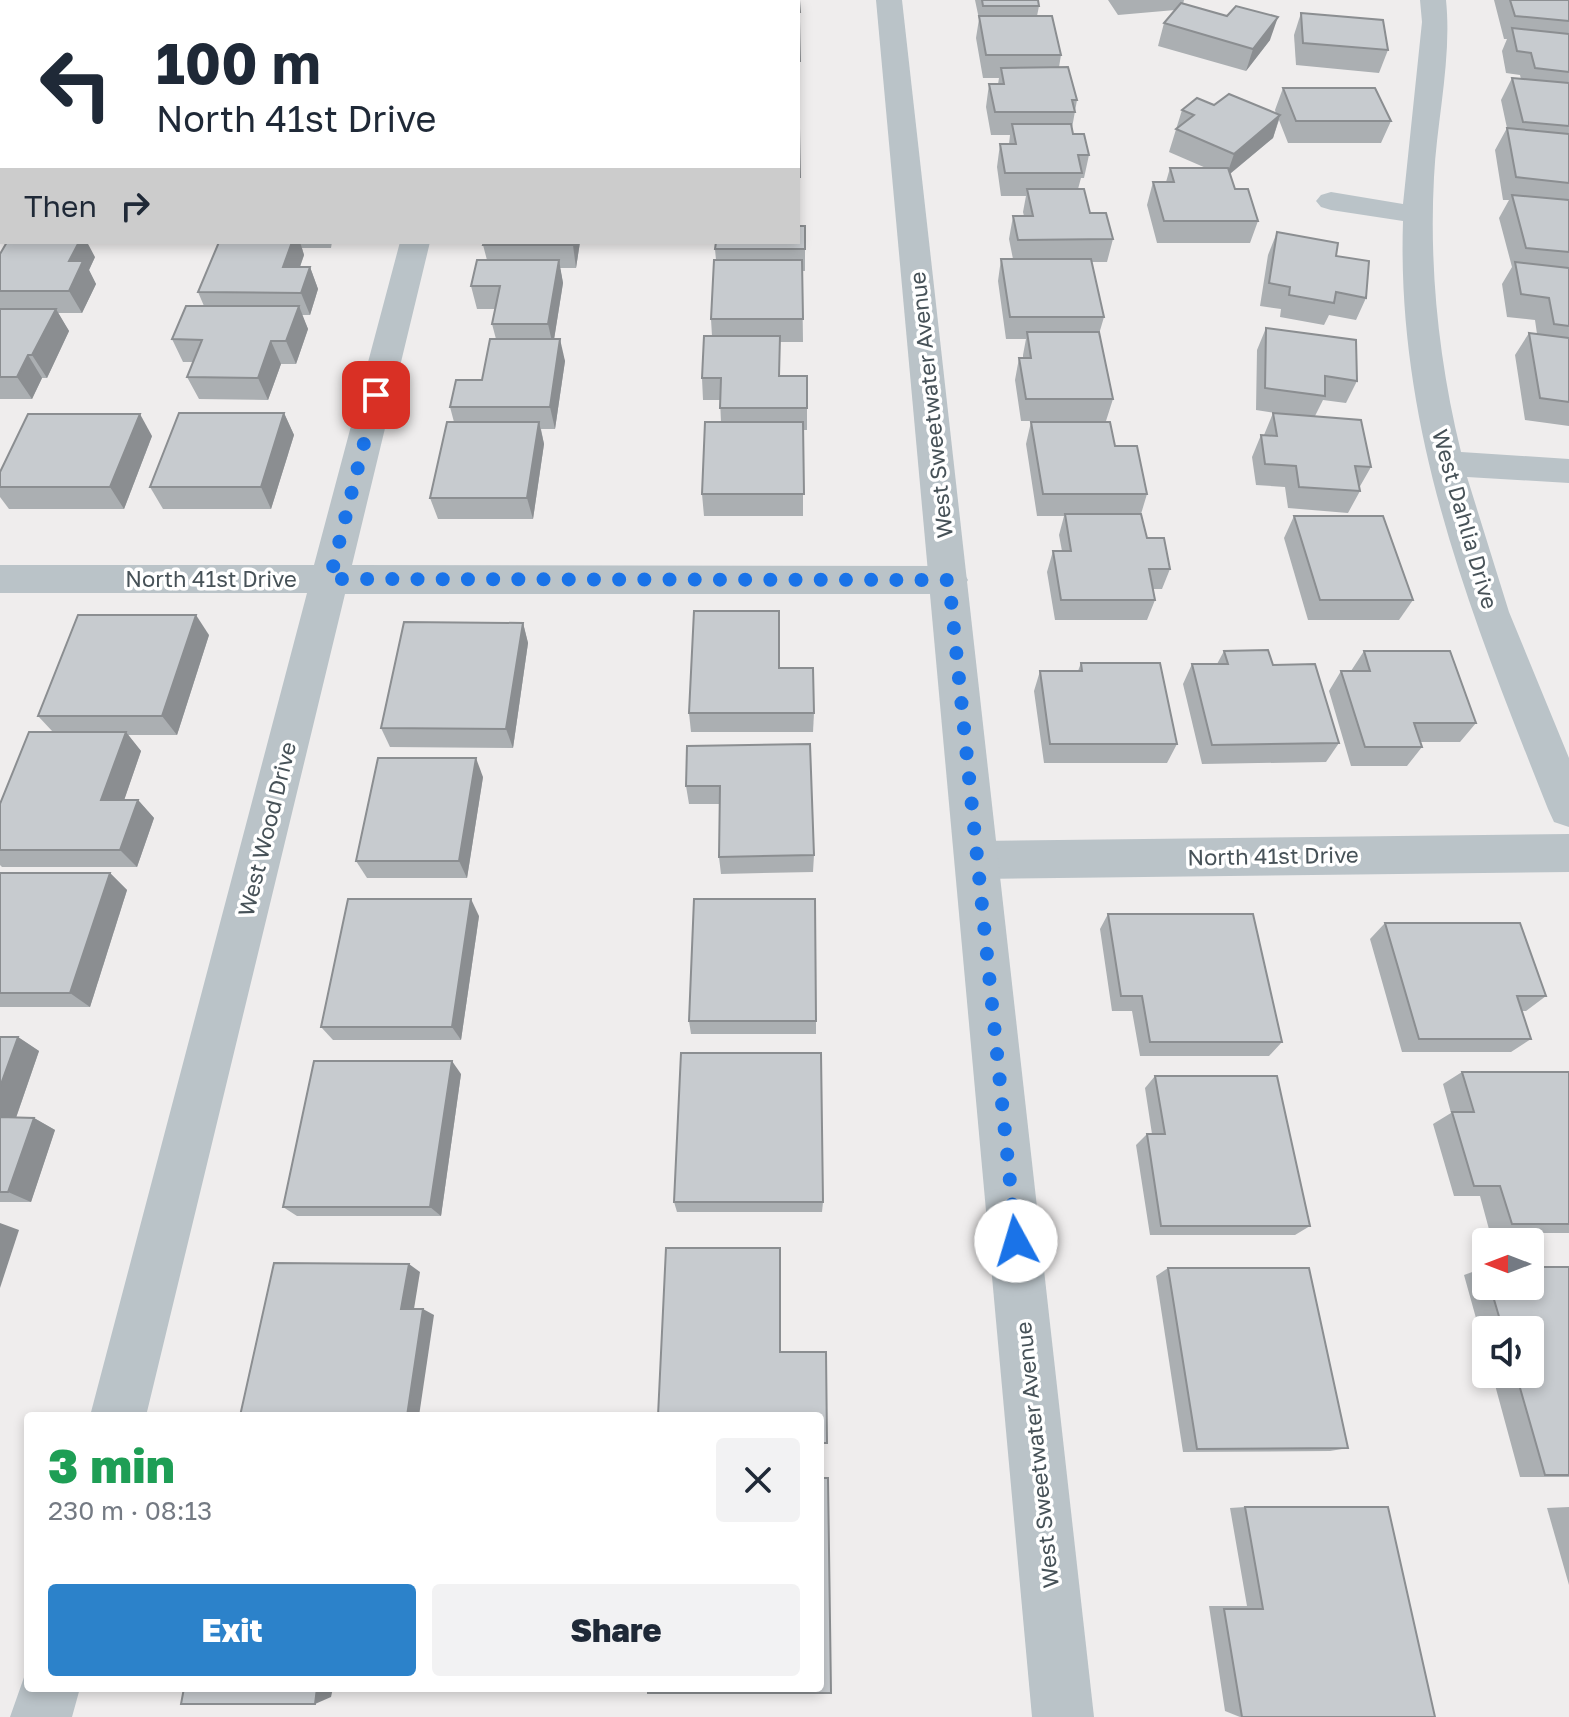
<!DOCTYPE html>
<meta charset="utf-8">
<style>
body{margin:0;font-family:"Golos Text",sans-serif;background:#f2f2f3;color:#1f2937;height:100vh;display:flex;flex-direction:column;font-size:30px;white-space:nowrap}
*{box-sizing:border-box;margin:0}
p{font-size:26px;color:#747a83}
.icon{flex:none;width:44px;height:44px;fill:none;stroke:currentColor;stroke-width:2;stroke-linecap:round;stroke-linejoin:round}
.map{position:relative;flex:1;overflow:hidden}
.details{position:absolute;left:24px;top:1412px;width:800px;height:280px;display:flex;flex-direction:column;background:#fff;border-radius:8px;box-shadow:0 4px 12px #0003}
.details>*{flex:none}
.guide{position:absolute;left:0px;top:0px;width:800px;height:244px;box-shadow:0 4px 12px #0003;background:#fff;color:#1f2937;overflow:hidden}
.needle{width:52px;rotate:270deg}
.buttons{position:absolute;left:1472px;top:1228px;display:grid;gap:16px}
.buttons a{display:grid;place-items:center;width:72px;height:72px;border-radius:8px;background:#fff;box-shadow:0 4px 12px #0003;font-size:40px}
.pin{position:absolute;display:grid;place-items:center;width:68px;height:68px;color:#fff;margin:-34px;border-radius:16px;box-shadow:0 4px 12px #0006}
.me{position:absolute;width:88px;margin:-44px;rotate:354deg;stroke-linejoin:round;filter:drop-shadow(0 0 6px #0008)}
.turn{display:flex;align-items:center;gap:28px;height:168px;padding:0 24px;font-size:36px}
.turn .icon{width:104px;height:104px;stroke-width:2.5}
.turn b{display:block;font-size:56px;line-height:68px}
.then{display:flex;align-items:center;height:76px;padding:0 24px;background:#0003;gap:16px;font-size:30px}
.round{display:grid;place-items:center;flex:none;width:84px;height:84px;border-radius:8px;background:#f2f2f3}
.overview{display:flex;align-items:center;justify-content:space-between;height:136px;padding:0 24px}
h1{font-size:48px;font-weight:800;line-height:60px;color:#1e9e55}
.action{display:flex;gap:16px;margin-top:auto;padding:16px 24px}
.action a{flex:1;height:92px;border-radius:8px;background:#2c82ca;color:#fff;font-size:32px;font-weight:800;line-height:92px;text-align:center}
.action a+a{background:#f2f2f3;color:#1f2937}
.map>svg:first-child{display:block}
</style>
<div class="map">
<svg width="1569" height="1717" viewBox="0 0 1569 1717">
<rect width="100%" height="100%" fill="#efeded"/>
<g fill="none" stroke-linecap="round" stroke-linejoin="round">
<g fill="#bac3c8" fill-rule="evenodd">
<path d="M82 0H108L80 2Z"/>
<rect x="463" y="0" width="26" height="2"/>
<path d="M1420 0H1446C1452 58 1437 119 1434 177 1429 269 1439 362 1461 452L1569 459V483L1467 477 1509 612 1569 758V827L1554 822 1548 809C1472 617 1396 432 1403 221L1331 210 1321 207 1316 201 1321 195 1331 192 1403 204 1422 22Z"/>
<path d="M2 149V170L0 171V150Z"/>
<path d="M400 242H430L352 565 949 566 962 570 968 580 962 590 949 594H345L146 1416H90L307 593H0V565H314Z"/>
<path d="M1569 834V872L978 879 962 873 956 860 962 847 978 841Z"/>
<path d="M28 1666V1688H80L72 1717H10Z"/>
</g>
<path fill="#bac3c8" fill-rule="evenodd" d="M876 0H902L1094 1717H1032Z"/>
</g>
<g fill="#abafb2">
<path d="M140 0H232L231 2H139Z"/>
<path d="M975 0H1038L1039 6 1037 16 1061 55 1059 67 1077 100 1072 128 1073 134 1089 155 1084 178H1081L1078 189 1090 213 1113 239 1107 262H1092L1104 317 1099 334 1113 399 1106 421H1021L1015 380 1019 358H1023V355L1026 339H1006L998 281 1001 259H1013L1009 239 1013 216H1024L1023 212 1026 196H1001L997 167 1000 144H1009L1010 135H991L986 107 989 84H998L999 78H983L976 38 979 19Z"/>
<path d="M1108 0H1184L1183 4 1270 40 1246 71 1158 46 1164 23 1175 10 1118 15Z"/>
<path d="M1494 0H1569V426L1525 420 1515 355 1529 333 1537 334 1535 320 1507 317 1502 284 1512 267 1499 218 1509 200H1503L1495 150 1507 128 1501 100 1512 78 1521 79 1520 75 1506 73 1502 51 1507 39H1504Z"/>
<path d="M798 2 800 12 799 83H798Z"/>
<path d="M1301 13 1388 50 1379 73 1296 65 1294 35Z"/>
<path d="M1283 88 1391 121 1381 143H1288L1279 120 1273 138 1230 174 1235 189 1258 221 1250 243H1157L1147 205 1153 182H1166L1170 168H1206L1169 152 1182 110 1214 105 1276 114 1275 110Z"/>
<path d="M798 96H799L800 199H798Z"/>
<path d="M805 226V271H802L803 342H780V376L807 408V430H803V516H704L702 494 721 422 720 400H703L702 378 712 336 711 319 716 260 715 249Z"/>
<path d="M1277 232 1336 256 1366 298 1356 320 1329 315 1324 325 1280 317 1281 309 1260 306 1268 255Z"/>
<path d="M219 242H332L331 248H302L304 255 300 267H310L318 289 310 315H302L308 329 296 364H281L268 400 199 399 187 377 193 362H183L172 339 204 306 198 292Z"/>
<path d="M580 242 576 268H560L563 283 554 339 565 361 555 429H541L544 444 533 519H438L430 498 454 422 450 407 482 380 496 339 492 324 495 309H477L471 286 487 260 483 245Z"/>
<path d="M0 254 95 257 89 270 96 284 82 313H58L69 331 47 378H42L32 399H0Z"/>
<path d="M1266 328 1357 381 1346 403 1323 400 1315 416 1371 467 1359 488 1360 491 1348 513 1288 508 1285 487 1256 485 1252 457 1261 435H1264L1273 413 1289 415 1256 410 1257 350Z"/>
<path d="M284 413 294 435 271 509H163L150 487Z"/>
<path d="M1031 422 1115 446 1147 494 1141 514 1147 538 1170 569 1162 589H1153L1155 600 1147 620H1055L1047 572 1053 551H1062L1059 535 1064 516H1037L1026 444Z"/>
<path d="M152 436 124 509H9L0 497V472Z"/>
<path d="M1294 516 1413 600 1399 620H1308L1284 538Z"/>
<path d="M523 623 528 643 513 748 390 747 381 728Z"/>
<path d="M209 635 177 735H128L141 751 124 800H138L154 818 137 867H2L0 865V804L53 732 38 716Z"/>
<path d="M1224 651 1273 665 1339 743 1326 762 1202 764 1183 684 1192 664H1217Z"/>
<path d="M1364 651 1476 723 1460 742H1420L1422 747 1407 766H1351L1329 691 1341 671H1351Z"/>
<path d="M1081 663 1177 744 1167 763H1044L1034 691 1040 671H1078Z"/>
<path d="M779 668 814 713 813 732H691L689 713Z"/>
<path d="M810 744 814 855 813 872 721 874 719 857 720 804H689L686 786Z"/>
<path d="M483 777 467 878H367L356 861Z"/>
<path d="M0 873H110L127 890 90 1007H0Z"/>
<path d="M1108 914 1282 1042 1269 1056H1140L1132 1011H1112L1100 929Z"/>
<path d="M479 916 461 1040H333L321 1027Z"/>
<path d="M1385 923 1546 996 1526 1011H1522L1531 1039 1511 1052H1402L1370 939Z"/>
<path d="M689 1021H816V1034H691Z"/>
<path d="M0 1037H18L39 1051 16 1118H34L55 1130 31 1202H0Z"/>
<path d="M1462 1072H1569V1233H1490L1480 1196H1454L1433 1124 1451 1113 1443 1084Z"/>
<path d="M461 1074 441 1216H297L283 1207Z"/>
<path d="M1155 1076 1310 1226 1295 1235H1150L1136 1145 1147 1134H1152L1145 1088Z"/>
<path d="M674 1202H823L822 1212H677Z"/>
<path d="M1486 1267V1286H1530L1569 1267V1477H1520L1492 1374H1530V1330H1486V1354L1464 1275Z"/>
<path d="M1168 1268 1348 1448 1330 1451 1183 1452 1156 1276Z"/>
<path d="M1245 1507 1435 1717H1240L1225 1711 1209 1606H1247L1230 1508Z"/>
<path d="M1569 1507V1585L1547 1508Z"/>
</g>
<g fill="#8b8e91">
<path d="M0 0H7V2H2V31L0 27Z"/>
<path d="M1278 17 1270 40 1246 71 1253 49Z"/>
<path d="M1280 115 1273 138 1226 177 1234 154Z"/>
<path d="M79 242H87L95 257 89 270 96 284 82 313 69 291V261Z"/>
<path d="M292 242H300L304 255 292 289 283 267Z"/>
<path d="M573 242H580L576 268 573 245Z"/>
<path d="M559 260 563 283 553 346 548 324Z"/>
<path d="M310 267 318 289 310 315 301 293Z"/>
<path d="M299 306 308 329 296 364 286 341Z"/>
<path d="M56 309 69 331 47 378 32 355Z"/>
<path d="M560 339 565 361 555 429 550 407Z"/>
<path d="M271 341 281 364 268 400 258 378Z"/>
<path d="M28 355 42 378 32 399 17 377Z"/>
<path d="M284 413 294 435 271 509 261 487Z"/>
<path d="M140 414 152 436 124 509 110 487Z"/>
<path d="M539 422 544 444 533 519 527 498Z"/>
<path d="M196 615 209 635 177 735 162 716Z"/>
<path d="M523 623 528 643 513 748 506 729Z"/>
<path d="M126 732 141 751 118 818 101 800Z"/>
<path d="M476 758 483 777 467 878 459 861Z"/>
<path d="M138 800 154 818 137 867 120 850Z"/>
<path d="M110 873 127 890 90 1007 70 993Z"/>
<path d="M471 899 479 916 461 1040 452 1027Z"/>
<path d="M18 1037 39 1051 12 1129 0 1123V1087Z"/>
<path d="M452 1061 461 1074 441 1216 430 1207Z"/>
<path d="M34 1118 55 1130 31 1202 8 1192Z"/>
<path d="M0 1223 19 1230 0 1288Z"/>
<path d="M409 1264 420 1272 413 1315 401 1309Z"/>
<path d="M423 1309 434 1315 419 1416H407Z"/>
<path d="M317 1688H333L331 1697 315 1704Z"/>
</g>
<g fill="#c7cbcf" stroke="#8b8e91" stroke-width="2">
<path d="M140 0H213L212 2H139Z"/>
<path d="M320 0H391V2H319Z"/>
<rect x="534" y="0" width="74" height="2"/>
<path d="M722 0H799L800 12H798V2H722Z"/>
<path d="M982 0H1038L1039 6H983Z"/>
<path d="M1510 0H1569V21L1515 16Z"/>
<path d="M1181 3 1227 16 1236 6 1278 17 1253 49 1164 23Z"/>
<path d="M1301 13 1383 20 1388 50 1303 43Z"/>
<path d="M979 16H1052L1061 55H986Z"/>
<path d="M798 21H799L800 61H798Z"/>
<path d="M1512 28 1569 34V72L1535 68 1531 53 1517 51Z"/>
<path d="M1068 67 1077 100H1072L1075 112H995L989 84H1004L1001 68Z"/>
<path d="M1512 78 1569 83V126L1523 122Z"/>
<path d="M1283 88H1375L1391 121H1296Z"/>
<path d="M1229 94 1280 115 1234 154 1176 129 1194 115 1182 110 1197 98 1214 105Z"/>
<rect x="798" y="96" width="1" height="22"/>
<path d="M1012 124H1071L1073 134H1084L1089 155H1078L1082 173H1005L1000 144H1016Z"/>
<path d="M798 128H799L800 177H798Z"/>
<path d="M1507 128 1569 134V183L1516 177Z"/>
<path d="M1170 168H1228L1235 189H1248L1258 221H1164L1153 182H1174Z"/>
<path d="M1027 189H1084L1090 213H1106L1113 239 1018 240 1013 216H1033Z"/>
<path d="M1512 195 1569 200V252L1526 248Z"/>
<path d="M798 226H805V249H715L716 242H798Z"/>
<path d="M1277 232 1338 243 1336 256 1369 261 1366 298 1336 292 1334 303 1289 295 1290 287 1269 283Z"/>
<path d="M7 242H79L69 261H83L69 291H0V254Z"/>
<path d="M219 242H292L283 267H310L301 293 198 292Z"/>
<path d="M484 242H573V245H483Z"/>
<path d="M1001 259H1091L1104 317H1010Z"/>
<path d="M477 260H559L548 324H492L500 286H471Z"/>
<path d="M714 260H802L803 319H711Z"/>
<path d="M1515 262 1569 268V326L1554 324 1549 298 1521 294Z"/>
<path d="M186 306H299L286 341H271L258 378 187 377 202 340 172 339Z"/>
<path d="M0 309H56L32 355H28L17 377H0Z"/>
<path d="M1266 328 1356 340 1357 381 1325 376V396L1265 388Z"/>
<path d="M1027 332H1099L1113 399H1026L1019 358H1031Z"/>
<path d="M1529 333 1569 338V402L1540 398Z"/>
<path d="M704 336H780L779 376H807V408H720L721 378H702Z"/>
<path d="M490 339H560L550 407H450L456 380H482Z"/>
<path d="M179 413H284L261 487H150Z"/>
<path d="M1273 413 1361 420 1371 467 1355 466 1360 491 1299 487 1296 466 1265 464 1261 435 1277 436Z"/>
<path d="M28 414H140L110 487H0V472Z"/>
<path d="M447 422H539L527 498H430Z"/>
<path d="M705 422H803L804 494H702Z"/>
<path d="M1031 422H1110L1115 446H1137L1147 494H1043Z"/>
<path d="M1065 514H1141L1147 538H1164L1170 569H1149L1155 600H1061L1053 551H1071Z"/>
<path d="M1294 516H1383L1413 600H1320Z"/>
<path d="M694 611H779V668H813L814 713H689Z"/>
<path d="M78 615H196L162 716H38Z"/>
<path d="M404 622 523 623 506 729 381 728Z"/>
<path d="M1268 650 1273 665 1315 664 1339 743 1212 745 1192 664H1228L1224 651Z"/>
<path d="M1364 651H1450L1476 723H1414L1422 747H1365L1341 671H1370Z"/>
<path d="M1081 663H1160L1177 744H1050L1040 671H1082Z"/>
<path d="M29 732H126L101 800H138L120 850H0V804Z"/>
<path d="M810 744 814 855 719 857 720 786H686L687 746Z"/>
<path d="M378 758H476L459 861H356Z"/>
<path d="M0 873H110L70 993H0Z"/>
<path d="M348 899H471L452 1027H321Z"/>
<path d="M694 899H815L816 1021H689Z"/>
<path d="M1108 914H1253L1282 1042H1150L1142 996H1121Z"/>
<path d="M1385 923H1520L1546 996H1517L1531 1039H1419Z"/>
<path d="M0 1037H18L0 1087Z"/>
<path d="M681 1053H821L823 1202H674Z"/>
<path d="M314 1061H452L430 1207H283Z"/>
<path d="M1462 1072H1569V1224H1512L1500 1186H1474L1452 1112H1474Z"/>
<path d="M1155 1076H1277L1310 1226H1161L1147 1134H1165Z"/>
<path d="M0 1117 34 1118 8 1192H0Z"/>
<path d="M666 1248H780V1352H826L827 1443H820V1416H658Z"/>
<path d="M274 1263 409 1264 401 1309H423L407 1416H240Z"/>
<path d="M1530 1267H1569V1475H1545L1516 1374H1530V1330H1503L1490 1286H1530Z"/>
<path d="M1168 1268H1309L1348 1448 1197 1449Z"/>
<path d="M820 1478H828L831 1693H648V1688H820Z"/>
<path d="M1245 1507H1388L1435 1717H1242L1224 1609H1263Z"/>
<path d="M184 1688H317L315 1704H181Z"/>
</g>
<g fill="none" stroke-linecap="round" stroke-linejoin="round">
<path stroke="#1a73e8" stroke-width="14" stroke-dasharray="0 25.2" d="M376 395 330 579 949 580 1016 1241"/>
</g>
<g text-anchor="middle" stroke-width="7" stroke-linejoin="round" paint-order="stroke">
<g font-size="22" fill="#475258" stroke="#fff">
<text transform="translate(931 405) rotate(-96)" y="8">West Sweetwater Avenue</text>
<text transform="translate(1465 519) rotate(74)" y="8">West Dahlia Drive</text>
<text x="211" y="587">North 41st Drive</text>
<text transform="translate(267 829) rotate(-76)" y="8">West Wood Drive</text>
<text transform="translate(1273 856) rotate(-1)" y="8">North 41st Drive</text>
<text transform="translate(1037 1455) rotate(-96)" y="8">West Sweetwater Avenue</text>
</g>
</g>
</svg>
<div class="buttons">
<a><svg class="needle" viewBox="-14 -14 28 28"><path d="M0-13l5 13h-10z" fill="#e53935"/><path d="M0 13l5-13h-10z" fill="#747a83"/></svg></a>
<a><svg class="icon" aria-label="sound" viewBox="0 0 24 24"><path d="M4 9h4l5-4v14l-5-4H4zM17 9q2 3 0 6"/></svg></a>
</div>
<div class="pin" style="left:376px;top:395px;background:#d93025"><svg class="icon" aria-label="arrive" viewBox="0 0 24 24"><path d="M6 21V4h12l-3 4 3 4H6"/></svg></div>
<svg class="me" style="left:1016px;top:1241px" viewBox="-20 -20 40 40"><circle r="19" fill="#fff"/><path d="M0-13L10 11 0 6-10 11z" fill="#1a73e8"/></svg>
<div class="guide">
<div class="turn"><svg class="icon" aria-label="left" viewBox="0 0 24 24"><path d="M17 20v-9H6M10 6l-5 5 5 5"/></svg><div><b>100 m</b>North 41st Drive</div></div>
<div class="then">Then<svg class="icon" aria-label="right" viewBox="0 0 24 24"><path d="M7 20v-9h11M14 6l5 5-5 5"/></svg></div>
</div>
<section class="details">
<div class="overview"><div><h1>3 min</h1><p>230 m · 08:13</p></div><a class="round"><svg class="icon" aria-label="close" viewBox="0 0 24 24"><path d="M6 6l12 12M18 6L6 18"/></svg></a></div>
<div class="action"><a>Exit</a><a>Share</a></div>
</section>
</div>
